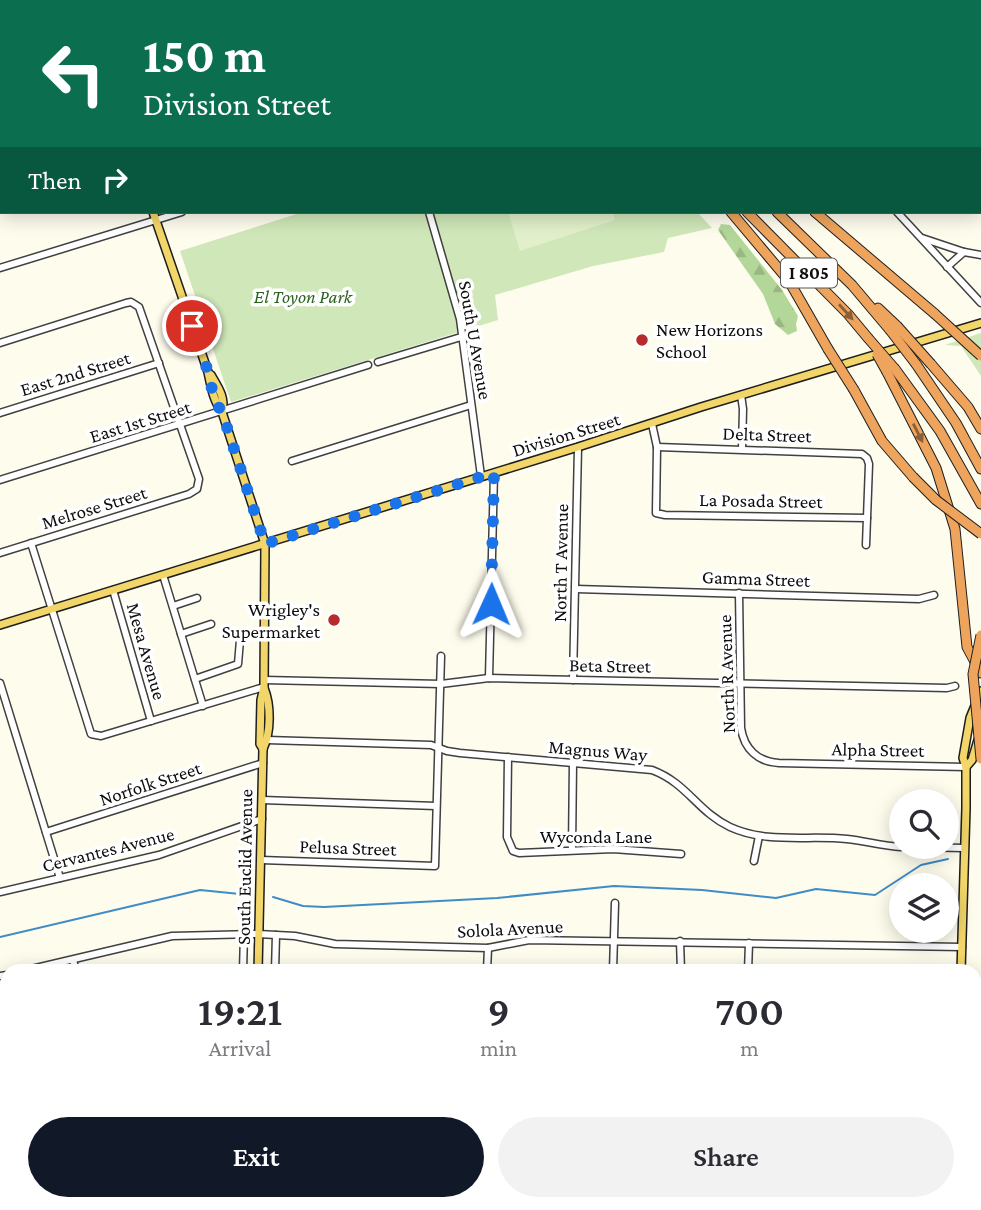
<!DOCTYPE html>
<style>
body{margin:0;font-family:"Crimson Pro",serif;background:#f2f2f3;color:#2b2b33;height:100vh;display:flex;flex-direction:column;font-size:26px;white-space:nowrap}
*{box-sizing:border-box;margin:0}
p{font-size:23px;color:#7c7c81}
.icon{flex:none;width:38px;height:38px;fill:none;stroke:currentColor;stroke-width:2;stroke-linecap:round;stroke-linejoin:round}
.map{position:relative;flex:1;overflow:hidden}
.panel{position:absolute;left:0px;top:964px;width:982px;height:247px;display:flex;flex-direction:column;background:#fff;border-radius:21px 21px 0 0;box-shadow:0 4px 18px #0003}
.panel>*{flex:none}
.top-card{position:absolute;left:0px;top:0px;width:982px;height:214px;box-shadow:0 4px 18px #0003;background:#0b6e4f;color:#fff;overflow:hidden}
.tools{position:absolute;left:889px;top:789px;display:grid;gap:14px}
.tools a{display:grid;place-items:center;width:70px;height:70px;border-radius:50%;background:#fff;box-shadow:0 4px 18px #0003;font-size:35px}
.pin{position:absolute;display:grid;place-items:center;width:60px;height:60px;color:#fff;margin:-30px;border:4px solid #fff;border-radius:50%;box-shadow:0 2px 7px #0007}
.me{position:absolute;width:77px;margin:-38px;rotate:1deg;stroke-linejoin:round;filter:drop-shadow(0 0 5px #0008)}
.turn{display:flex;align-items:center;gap:24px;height:147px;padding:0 28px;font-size:32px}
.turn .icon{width:91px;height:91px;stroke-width:2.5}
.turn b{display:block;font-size:49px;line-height:60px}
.then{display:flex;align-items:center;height:66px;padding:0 28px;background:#0003;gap:14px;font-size:26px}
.eta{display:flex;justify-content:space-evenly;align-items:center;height:119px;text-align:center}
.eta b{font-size:42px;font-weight:600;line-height:49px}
.button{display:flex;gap:14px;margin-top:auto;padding:14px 28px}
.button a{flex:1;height:80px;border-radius:42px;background:#111827;color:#fff;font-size:28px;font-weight:600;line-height:80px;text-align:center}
.button a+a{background:#f2f2f3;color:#2b2b33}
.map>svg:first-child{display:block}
</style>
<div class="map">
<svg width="981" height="1210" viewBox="0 0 981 1210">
<defs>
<pattern id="forest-firs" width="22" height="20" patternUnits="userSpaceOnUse" patternTransform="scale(1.75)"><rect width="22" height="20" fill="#b3d799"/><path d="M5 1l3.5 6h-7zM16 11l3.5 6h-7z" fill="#99b783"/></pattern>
</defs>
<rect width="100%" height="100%" fill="#fefced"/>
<g fill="#cfe7b9">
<path d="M303 212H697L712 228 668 238 664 252 593 266 495 295 498 320 231 402 180 251Z"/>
<path d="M981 333V376L961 346 945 345Z"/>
</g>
<path fill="url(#forest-firs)" d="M721 224 730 225 782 290 798 316 796 324 797 331 788 335 775 324 763 294 718 230Z"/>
<path fill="#e1efca" d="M508 212H613L615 220 520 251Z"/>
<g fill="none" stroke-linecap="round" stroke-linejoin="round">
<g stroke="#3f8cc7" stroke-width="2">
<path d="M273 897 303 906 324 907 497 898 614 886 702 890 776 898 816 889 875 895 921 865 948 859"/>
<path d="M0 937 200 890 250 895"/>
</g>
<g stroke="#404040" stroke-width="9">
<g id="minor">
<path d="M273 0 274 2"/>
<path d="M458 0V2"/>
<path d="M644 0 645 2"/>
<path d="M733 0 734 2"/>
<path d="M825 0V2"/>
<path d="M974 0 975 2"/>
<path d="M846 2 852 0"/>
<path d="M980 19 981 22"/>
<path d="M980 200 981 199"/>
<path d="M429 212 460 319 481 476"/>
<path d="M897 212 981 303"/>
<path d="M922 238 964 252"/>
<path d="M947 267 964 252 981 255"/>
<path d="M0 268 182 212"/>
<path d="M0 343 126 303 131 302 139 307 199 479 197 489 189 494 0 553"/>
<path d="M378 362 461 337"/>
<path d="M741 395 743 409 742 449"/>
<path d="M0 413 159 363"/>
<path d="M652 424 657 447 656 513 665 515 867 518"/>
<path d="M657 447 862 454 867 458 869 464 866 545"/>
<path d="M292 461 471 405"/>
<path d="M0 480 368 365"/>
<path d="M31 543 91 734 101 736 264 687"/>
<path d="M163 575 203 706"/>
<path d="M576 589 919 599 934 595"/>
<path d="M113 590 151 721"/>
<path d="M739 593 741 728C744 749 758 762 779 763L966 767"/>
<path d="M173 606 197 598"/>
<path d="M181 634 211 624"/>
<path d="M489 678 494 473"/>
<path d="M195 679 238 664 240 640"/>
<path d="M264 680 441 684 489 678 947 688 955 686"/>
<path d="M573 680 578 447"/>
<path d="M0 683 60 878"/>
<path d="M267 740 431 745 447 751 460 753 652 770C687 783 698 812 730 827 767 844 808 835 847 839 865 841 883 846 901 847"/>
<path d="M508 757 507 837 513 851 519 853 613 849 681 854"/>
<path d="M262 800 436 806"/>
<path d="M46 832 263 763"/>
<path d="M917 847 964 848"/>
<path d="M572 850 573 762"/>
<path d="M261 860 435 866 441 656"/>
<path d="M754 861 759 836"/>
<path d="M0 892 159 855 262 819"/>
<path d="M680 941 681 971"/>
<path d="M73 960 76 971"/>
<path d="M23 971 172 936 258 934 295 936 335 944 488 948 529 940 962 947"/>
<path d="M243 971 244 934"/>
<path d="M275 971 276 935"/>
<path d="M487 971 488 948"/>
<path d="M613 971 615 903"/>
<path d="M748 971 749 943"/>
<path d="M0 976 7 975"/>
<path d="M0 1049H7"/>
<path d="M0 1123H7"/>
<path d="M660 1204H697"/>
<path d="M744 1204 748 1210"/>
<path d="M907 1204V1206"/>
<path d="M237 1210V1204"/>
<path d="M609 1210V1204"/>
<path d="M817 1210V1204"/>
</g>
</g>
<g stroke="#1e1e1e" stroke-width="10">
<g id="major">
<path d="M88 0 89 2"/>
<path d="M153 212 208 372C211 386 213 400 222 412L265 544 264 687 261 700 260 744 263 749 258 971"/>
<path d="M211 375C218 387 226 398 222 412"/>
<path d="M0 625 578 447 701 407 981 323"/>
<path d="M263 749C271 732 271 705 264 688"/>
<path d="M966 767 972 760 978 740"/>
<path d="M961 971 966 808V767L963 758 970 718 981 691"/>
<path d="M254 1210 256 1204"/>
<path d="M956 1210V1204"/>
</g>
</g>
<g stroke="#1e1e1e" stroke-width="11">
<g id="highway">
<path d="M539 0 541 2"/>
<path d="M570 0 571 2"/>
<path d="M578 0 580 2"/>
<path d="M731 212 789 281 828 349"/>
<path d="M747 212 848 314 868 338"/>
<path d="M777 212 852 285 890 330"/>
<path d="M815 212 935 314"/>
<path d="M878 308 897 326"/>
<path d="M916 364 956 423 981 469"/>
<path d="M931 364 968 407 981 429"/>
<path d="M895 369 940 431 981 504"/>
<path d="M887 372 936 468 955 529 967 647 981 673"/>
<path d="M854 390 882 441 913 477"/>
</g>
</g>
<use href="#minor" stroke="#fff" stroke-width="6"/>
<use href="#major" stroke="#f2d669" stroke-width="7"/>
<use href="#highway" stroke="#eea45c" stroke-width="9"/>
<g stroke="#1e1e1e" stroke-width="11" stroke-linecap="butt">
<g id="highway-bridge">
<path d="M935 314 981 356"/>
<path d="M897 326 931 364"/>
<path d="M890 330 916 364"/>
<path d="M868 338 895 369"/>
<path d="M828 349 854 390"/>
<path d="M877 354 887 372"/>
<path d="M913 477 936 500 981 534"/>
<path d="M981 635 973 674 981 759"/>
</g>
</g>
<use href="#highway-bridge" stroke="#eea45c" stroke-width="9"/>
</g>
<defs><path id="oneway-solid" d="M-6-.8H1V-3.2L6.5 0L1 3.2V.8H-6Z" transform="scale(1.75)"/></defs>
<g fill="#896038">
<use href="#oneway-solid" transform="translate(846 312) rotate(48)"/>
<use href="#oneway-solid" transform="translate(918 433) rotate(63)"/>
</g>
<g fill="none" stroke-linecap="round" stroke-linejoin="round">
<path stroke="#1a73e8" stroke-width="12" stroke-dasharray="0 21.6" d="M192 326C197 341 203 355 207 369 212 385 212 399 222 412L265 544 494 473 491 604"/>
</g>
<g fill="#b72b2d" stroke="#fff" stroke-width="2.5">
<circle cx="642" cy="340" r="7"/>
<circle cx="334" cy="620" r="7"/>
</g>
<g text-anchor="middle" stroke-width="7" stroke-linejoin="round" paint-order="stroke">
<rect fill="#fff" stroke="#565656" stroke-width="2" x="781" y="258.5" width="56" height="29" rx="5"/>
<g font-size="18" font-weight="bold" fill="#0d0d0d">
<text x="809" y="279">I 805</text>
</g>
<g font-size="19" font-style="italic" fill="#2b6220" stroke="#fff">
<text x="303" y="303">El Toyon Park</text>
</g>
<g font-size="19" fill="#0d0d0d" stroke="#fff" text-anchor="start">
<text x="656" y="336">New Horizons<tspan x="656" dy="22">School</tspan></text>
<text x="320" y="616" text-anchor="end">Wrigley's<tspan x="320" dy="22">Supermarket</tspan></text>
</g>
<g font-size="19" fill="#0d0d0d" stroke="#fff">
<text transform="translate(476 340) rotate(80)" y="7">South U Avenue</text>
<text transform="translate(75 373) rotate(-17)" y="7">East 2nd Street</text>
<text transform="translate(140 421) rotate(-17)" y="7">East 1st Street</text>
<text transform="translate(566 434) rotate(-17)" y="7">Division Street</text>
<text transform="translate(767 434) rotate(2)" y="7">Delta Street</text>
<text transform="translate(761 500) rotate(1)" y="7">La Posada Street</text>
<text transform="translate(94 507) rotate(-17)" y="7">Melrose Street</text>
<text transform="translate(560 563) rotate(-89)" y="7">North T Avenue</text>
<text transform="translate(756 578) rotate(2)" y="7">Gamma Street</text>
<text transform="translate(147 651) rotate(74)" y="7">Mesa Avenue</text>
<text transform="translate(610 665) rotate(1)" y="7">Beta Street</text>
<text transform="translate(726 674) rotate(-92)" y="7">North R Avenue</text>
<text transform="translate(878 749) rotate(1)" y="7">Alpha Street</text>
<text transform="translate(598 750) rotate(5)" y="7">Magnus Way</text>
<text transform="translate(150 783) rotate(-18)" y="7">Norfolk Street</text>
<text x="596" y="843">Wyconda Lane</text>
<text transform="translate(348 847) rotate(2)" y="7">Pelusa Street</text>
<text transform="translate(108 849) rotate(-14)" y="7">Cervantes Avenue</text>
<text transform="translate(244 867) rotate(-89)" y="7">South Euclid Avenue</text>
<text transform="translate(510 928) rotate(-3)" y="7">Solola Avenue</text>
</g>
</g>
</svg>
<div class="tools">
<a><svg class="icon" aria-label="search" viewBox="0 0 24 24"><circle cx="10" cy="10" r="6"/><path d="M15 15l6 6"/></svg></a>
<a><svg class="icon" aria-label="layers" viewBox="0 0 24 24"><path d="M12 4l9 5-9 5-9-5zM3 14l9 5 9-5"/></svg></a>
</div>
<div class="pin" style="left:192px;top:326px;background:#d93025"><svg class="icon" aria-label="arrive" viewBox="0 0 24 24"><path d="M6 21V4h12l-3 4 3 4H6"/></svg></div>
<svg class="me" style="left:491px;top:604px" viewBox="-20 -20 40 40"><path d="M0-17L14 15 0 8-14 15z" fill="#1a73e8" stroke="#fff" stroke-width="4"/></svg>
<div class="top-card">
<div class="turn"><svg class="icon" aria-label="left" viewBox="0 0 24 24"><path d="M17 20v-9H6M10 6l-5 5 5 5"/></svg><div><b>150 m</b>Division Street</div></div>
<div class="then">Then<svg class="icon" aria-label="right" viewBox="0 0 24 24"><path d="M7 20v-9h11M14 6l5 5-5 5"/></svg></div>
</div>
<section class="panel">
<div class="eta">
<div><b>19:21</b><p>Arrival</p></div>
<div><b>9</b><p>min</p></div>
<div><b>700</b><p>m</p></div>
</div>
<div class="button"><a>Exit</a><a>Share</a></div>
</section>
</div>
